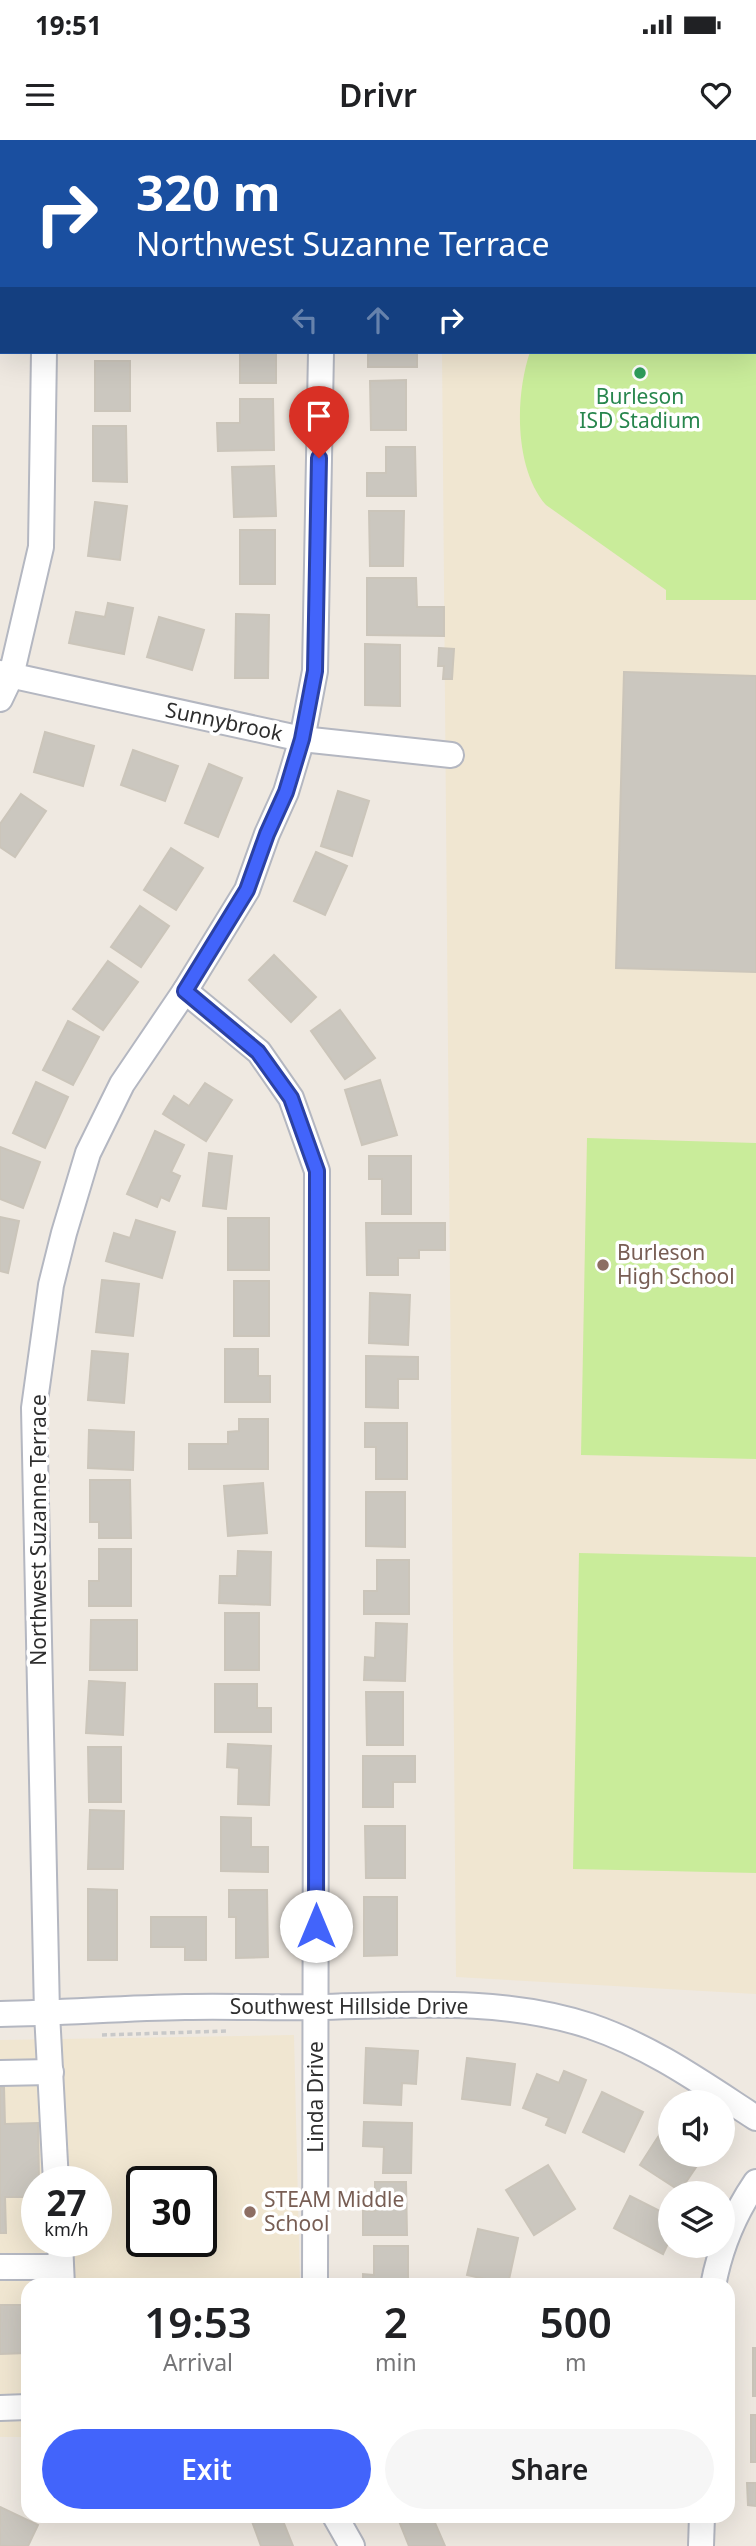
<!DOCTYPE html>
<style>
body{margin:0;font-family:"Noto Sans",sans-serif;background:#f6f6f6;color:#202124;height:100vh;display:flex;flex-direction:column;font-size:26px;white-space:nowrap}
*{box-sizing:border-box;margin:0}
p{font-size:23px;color:#757577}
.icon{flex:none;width:38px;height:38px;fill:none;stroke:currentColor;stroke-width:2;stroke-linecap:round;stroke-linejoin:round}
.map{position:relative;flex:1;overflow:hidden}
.panel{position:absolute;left:21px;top:2138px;width:714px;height:245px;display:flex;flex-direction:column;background:#fff;border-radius:21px;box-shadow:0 7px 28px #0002}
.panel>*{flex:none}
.top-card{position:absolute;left:0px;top:0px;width:756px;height:214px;box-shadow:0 7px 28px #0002;background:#1a4fa0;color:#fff;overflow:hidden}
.fabs{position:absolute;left:658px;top:1950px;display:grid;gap:14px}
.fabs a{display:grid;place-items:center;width:77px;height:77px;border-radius:50%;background:#fff;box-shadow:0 7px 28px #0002;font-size:35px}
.speed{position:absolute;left:21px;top:2026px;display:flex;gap:14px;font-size:35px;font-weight:700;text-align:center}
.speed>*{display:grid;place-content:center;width:91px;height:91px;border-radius:50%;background:#fff;box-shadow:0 7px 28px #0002;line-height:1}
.speed small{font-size:18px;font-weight:400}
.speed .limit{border:4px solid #111;border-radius:10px;background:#fff;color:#111}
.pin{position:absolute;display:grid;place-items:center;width:60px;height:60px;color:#fff;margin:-72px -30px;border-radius:50% 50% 50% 0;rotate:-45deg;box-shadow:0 0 7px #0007}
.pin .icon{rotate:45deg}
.me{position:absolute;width:77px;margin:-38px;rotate:0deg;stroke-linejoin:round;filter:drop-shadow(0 0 5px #0008)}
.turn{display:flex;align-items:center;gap:24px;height:147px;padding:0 21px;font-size:32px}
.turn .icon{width:91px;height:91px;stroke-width:2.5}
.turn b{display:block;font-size:49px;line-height:60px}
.lanes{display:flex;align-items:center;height:66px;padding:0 21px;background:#0003;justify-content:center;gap:35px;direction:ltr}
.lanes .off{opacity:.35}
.eta{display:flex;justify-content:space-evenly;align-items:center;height:119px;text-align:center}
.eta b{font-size:42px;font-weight:600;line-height:49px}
.button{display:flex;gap:14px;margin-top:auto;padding:14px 21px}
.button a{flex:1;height:80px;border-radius:42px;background:#4264fb;color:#fff;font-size:28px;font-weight:600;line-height:80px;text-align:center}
.button a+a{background:#f6f6f6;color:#202124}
.status{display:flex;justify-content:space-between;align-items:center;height:49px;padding:0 35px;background:#fff;direction:ltr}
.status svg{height:19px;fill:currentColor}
header{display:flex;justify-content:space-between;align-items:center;height:91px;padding:0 21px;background:#fff;font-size:32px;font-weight:600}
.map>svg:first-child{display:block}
</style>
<div class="status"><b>19:51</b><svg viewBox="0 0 49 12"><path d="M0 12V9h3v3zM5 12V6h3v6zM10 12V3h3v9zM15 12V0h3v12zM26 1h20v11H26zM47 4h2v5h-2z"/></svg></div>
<header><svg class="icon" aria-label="menu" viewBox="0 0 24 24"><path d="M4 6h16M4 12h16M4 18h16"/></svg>Drivr<svg class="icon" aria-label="heart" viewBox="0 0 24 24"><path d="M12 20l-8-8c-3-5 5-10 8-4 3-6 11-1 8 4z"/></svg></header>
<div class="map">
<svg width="756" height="2406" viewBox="0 0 756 2406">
<rect width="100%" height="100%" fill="#efe9e1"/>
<g fill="#f0e6d1" fill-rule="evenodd">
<path d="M440 0H756V1854L456 1837 442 212H754V2Z"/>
<path d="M294 1895 300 2145 28 2146V2297H0V1900ZM37 2042H96V2102H37ZM142 2042H201V2102H142Z"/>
</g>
<g fill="#c9ec9a">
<path d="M592 0H756V460H666V450L546 365C514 328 515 256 530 212H754V2H591Z"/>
<path d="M587 998 756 1003V1319L581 1315Z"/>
<path d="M579 1413 756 1417V1733L573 1729Z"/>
</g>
<g fill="#cbc7bf" stroke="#cbc5ba" stroke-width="2">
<path d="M603 0H686L602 2Z"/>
<rect x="240" y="212" width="36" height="31"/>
<rect x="368" y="212" width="49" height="15"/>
<rect x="95" y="221" width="35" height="50"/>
<path d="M406 240V290H371L370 241Z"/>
<path d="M240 259H273L274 310 218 311 217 283H240Z"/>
<path d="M93 286H126L127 342 93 341Z"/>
<path d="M386 307H415L416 356H367V333H386Z"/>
<path d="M274 326 276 376 234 377 232 327Z"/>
<path d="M95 362 127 366 120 420 88 416Z"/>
<path d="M369 371H404L403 426H370Z"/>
<rect x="240" y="390" width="35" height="54"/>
<path d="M367 438H416L417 467H444V496L367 495Z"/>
<path d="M108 463 133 468 124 514 69 503 76 472 105 477Z"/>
<path d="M236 474 269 475 268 538H235Z"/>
<path d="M159 477 204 490 192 530 147 517Z"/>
<path d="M365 504 400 505V566L365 565Z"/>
<path d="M439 508 454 509 452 539H443L444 526H438Z"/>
<path d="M624 532 756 536V832L616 828Z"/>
<path d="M45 592 94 606 83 646 34 632Z"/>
<path d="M133 610 178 626 165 661 121 645Z"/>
<path d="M209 624 242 638 218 697 185 683Z"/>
<path d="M338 651 369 661 352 716 321 706Z"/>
<path d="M21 654 46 671 15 717 0 707V684Z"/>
<path d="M171 708 203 728 176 770 144 750Z"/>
<path d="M316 712 347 726 325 775 294 761Z"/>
<path d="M140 766 169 786 141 827 111 807Z"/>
<path d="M274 815 316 857 291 882 249 840Z"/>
<path d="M108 821 138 842 103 890 73 869Z"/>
<path d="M340 870 375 918 345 939 311 891Z"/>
<path d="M68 881 99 897 73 945 43 930Z"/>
<path d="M380 940 397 995 362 1005 345 950Z"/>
<path d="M36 942 68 957 45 1008 13 993Z"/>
<path d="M205 943 232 960 206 1001 163 974 174 956 189 966Z"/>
<path d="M155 991 184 1005 171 1032 180 1036 169 1061 161 1057 157 1067 127 1054Z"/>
<path d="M0 1007 40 1022 23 1068 0 1059Z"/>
<path d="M209 1013 232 1016 226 1069 203 1066Z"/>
<path d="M369 1016H411V1074H382V1039H369Z"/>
<path d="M0 1077 19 1081 8 1133 0 1131Z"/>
<rect x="228" y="1078" width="41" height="52"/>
<path d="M136 1080 175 1092 162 1138 106 1121 114 1093 130 1098Z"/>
<path d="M366 1083H445V1110H419V1118H398V1135H367Z"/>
<path d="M102 1140 139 1144 133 1196 96 1192Z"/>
<rect x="234" y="1141" width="35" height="55"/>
<path d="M370 1153 410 1155 408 1205 369 1203Z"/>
<path d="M225 1209H258V1236H270V1262H225Z"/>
<path d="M92 1211 128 1214 124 1263 88 1260Z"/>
<path d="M366 1216 418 1217V1239H398V1268L366 1267Z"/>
<path d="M239 1279H268V1329H189V1304H228V1292L239 1291Z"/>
<path d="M365 1283H407V1339H376V1307H365Z"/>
<path d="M89 1290 134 1292 133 1330 88 1328Z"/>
<path d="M90 1340H130L131 1398H99V1382H90Z"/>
<path d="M263 1343 267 1393 228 1396 224 1346Z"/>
<path d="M366 1352H405V1407L366 1406Z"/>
<path d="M99 1409H131V1466H89V1441H99Z"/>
<path d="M238 1411 271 1412 270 1465 219 1463 220 1436H237Z"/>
<path d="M377 1420H409V1474H364V1451H377Z"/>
<rect x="225" y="1473" width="34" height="57"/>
<path d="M91 1480H137V1530H90Z"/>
<path d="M376 1483 407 1484 405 1541 364 1540 365 1517 375 1518Z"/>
<path d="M89 1541 125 1543 123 1595 86 1593Z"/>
<path d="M215 1544H257V1568H271V1592H215Z"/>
<path d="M366 1552H403V1605H367Z"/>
<path d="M228 1604 271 1606 269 1665 238 1664 239 1628 227 1627Z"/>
<path d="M88 1607H121V1662H89Z"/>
<path d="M363 1616H415V1642H393V1667H363Z"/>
<path d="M90 1670 124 1671 123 1729H88Z"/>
<path d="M221 1677 251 1678V1707H268V1732L221 1731Z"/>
<path d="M365 1686H405V1738H366Z"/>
<path d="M88 1749 117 1750V1820H88Z"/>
<path d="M229 1750H267L268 1817 236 1818V1777H229Z"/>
<path d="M364 1757H397V1815L364 1816Z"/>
<path d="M151 1777H206V1820H185V1807H151Z"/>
<path d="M366 1908 418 1911 416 1944 402 1943 401 1965 364 1963Z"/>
<path d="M467 1918 515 1924 510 1965 462 1959Z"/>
<path d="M564 1931 586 1940 565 1993 546 1985 549 1978 523 1968 537 1934 559 1943Z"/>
<path d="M0 1947H4L5 1984 38 1983 39 2042H37V2057H5L6 2093H0Z"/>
<path d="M602 1952 643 1972 624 2012 583 1992Z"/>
<path d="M364 1982 412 1983 411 2033H383L384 2007 363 2006Z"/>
<path d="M665 1986 670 1989V2014H705L680 2051 640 2025Z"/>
<path d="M548 2025 575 2069 534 2095 506 2050Z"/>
<path d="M375 2042H406L407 2095H363V2071H375Z"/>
<path d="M630 2056 670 2076V2099L663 2114 614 2088Z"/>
<path d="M478 2089 518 2098 508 2144 467 2135Z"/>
<path d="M374 2106H408V2146H363V2134L374 2135Z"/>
<path d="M0 2165H25L26 2213 0 2214Z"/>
<rect x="753" y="2208" width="3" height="48"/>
<rect x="751" y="2275" width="5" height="47"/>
<path d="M747 2343H756V2366L748 2365Z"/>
<path d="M0 2367 38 2385 28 2406H0Z"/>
<path d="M250 2376H281L293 2406H261Z"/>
<path d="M397 2376H432L445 2406H409Z"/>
</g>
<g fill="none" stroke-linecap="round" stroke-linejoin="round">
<g stroke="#b4b7c1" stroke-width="28">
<g id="minor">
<path d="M44 0V2"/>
<path d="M319 0V2"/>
<path d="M0 533 302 599 451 615"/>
<path d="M0 559 11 536 41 407 44 212"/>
<path d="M185 851 259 912 291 958 317 1031 315 2146"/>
<path d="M0 1874C62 1873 123 1868 185 1867 229 1866 273 1868 317 1867 409 1865 502 1857 590 1886 652 1907 702 1943 756 1978"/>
<path d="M0 1933 51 1932"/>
<path d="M56 2042 47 1873 34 1268 51 1145 64 1093 88 1013 122 944 185 851 247 750 267 694 286 652 302 599 315 531 321 212"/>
<path d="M60 2102 62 2146"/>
<path d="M0 2127H61"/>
<path d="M713 2146C720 2108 734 2074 756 2042"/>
<path d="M0 2268 28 2267"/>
<path d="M335 2376 352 2406"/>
<path d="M701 2406 702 2376"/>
</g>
</g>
<path stroke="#c9c9c9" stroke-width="3.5" stroke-dasharray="5 3.5" stroke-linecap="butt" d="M102 1895 227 1891"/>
<use href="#minor" stroke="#fff" stroke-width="24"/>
</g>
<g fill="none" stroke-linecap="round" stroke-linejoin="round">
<g stroke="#2b41a3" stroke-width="18">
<path id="route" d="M316 1786 317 1031 291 958 258 912 185 851 247 750 267 694 286 652 302 599 315 531 319 318"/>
</g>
<use href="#route" stroke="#4264fb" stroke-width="12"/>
</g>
<circle fill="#2e9e5b" stroke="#fff" stroke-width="2.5" cx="640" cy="233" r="7"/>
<g fill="#8d6e63" stroke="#fff" stroke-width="2.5">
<circle cx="603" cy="1125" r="7"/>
<circle cx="250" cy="2072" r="7"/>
</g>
<g text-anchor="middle" stroke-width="7" stroke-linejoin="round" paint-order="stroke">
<g font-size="21" fill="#27864d" stroke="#fff">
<text x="640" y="264">Burleson<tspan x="640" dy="24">ISD Stadium</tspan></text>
</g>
<g font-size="21" fill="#2e2e2e" stroke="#fff">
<text transform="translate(224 582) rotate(12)" y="7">Sunnybrook</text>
<text transform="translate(39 1390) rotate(-90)" y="7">Northwest Suzanne Terrace</text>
<text x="349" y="1874">Southwest Hillside Drive</text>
<text transform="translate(316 1957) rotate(-90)" y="7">Linda Drive</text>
</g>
<g font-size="21" fill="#785e54" stroke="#fff" text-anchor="start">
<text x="617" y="1120">Burleson<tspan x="617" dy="24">High School</tspan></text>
<text x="264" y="2067">STEAM Middle<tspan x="264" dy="24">School</tspan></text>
</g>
</g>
</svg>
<div class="fabs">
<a><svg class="icon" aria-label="sound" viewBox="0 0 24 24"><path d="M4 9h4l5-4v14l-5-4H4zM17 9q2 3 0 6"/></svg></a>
<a><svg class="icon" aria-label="layers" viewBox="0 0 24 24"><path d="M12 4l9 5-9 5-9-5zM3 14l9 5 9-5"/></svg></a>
</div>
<div class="speed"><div>27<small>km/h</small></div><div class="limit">30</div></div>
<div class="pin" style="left:319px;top:318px;background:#d93025"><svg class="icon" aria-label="arrive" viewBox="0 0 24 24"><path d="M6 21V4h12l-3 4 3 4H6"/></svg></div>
<svg class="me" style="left:316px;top:1786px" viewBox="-20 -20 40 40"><circle r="19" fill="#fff"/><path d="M0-13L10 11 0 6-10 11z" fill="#4264fb"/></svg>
<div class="top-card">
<div class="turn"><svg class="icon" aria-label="right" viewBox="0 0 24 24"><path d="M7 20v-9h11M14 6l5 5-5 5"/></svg><div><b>320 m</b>Northwest Suzanne Terrace</div></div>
<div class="lanes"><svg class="icon off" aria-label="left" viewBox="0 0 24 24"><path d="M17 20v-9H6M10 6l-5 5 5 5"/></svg><svg class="icon off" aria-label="ahead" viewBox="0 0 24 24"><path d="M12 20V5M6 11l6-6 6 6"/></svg><svg class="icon" aria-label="right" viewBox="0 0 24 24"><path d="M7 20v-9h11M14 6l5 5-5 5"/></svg></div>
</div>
<section class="panel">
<div class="eta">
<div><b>19:53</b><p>Arrival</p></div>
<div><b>2</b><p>min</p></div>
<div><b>500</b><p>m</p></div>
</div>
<div class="button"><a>Exit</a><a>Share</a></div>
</section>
</div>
